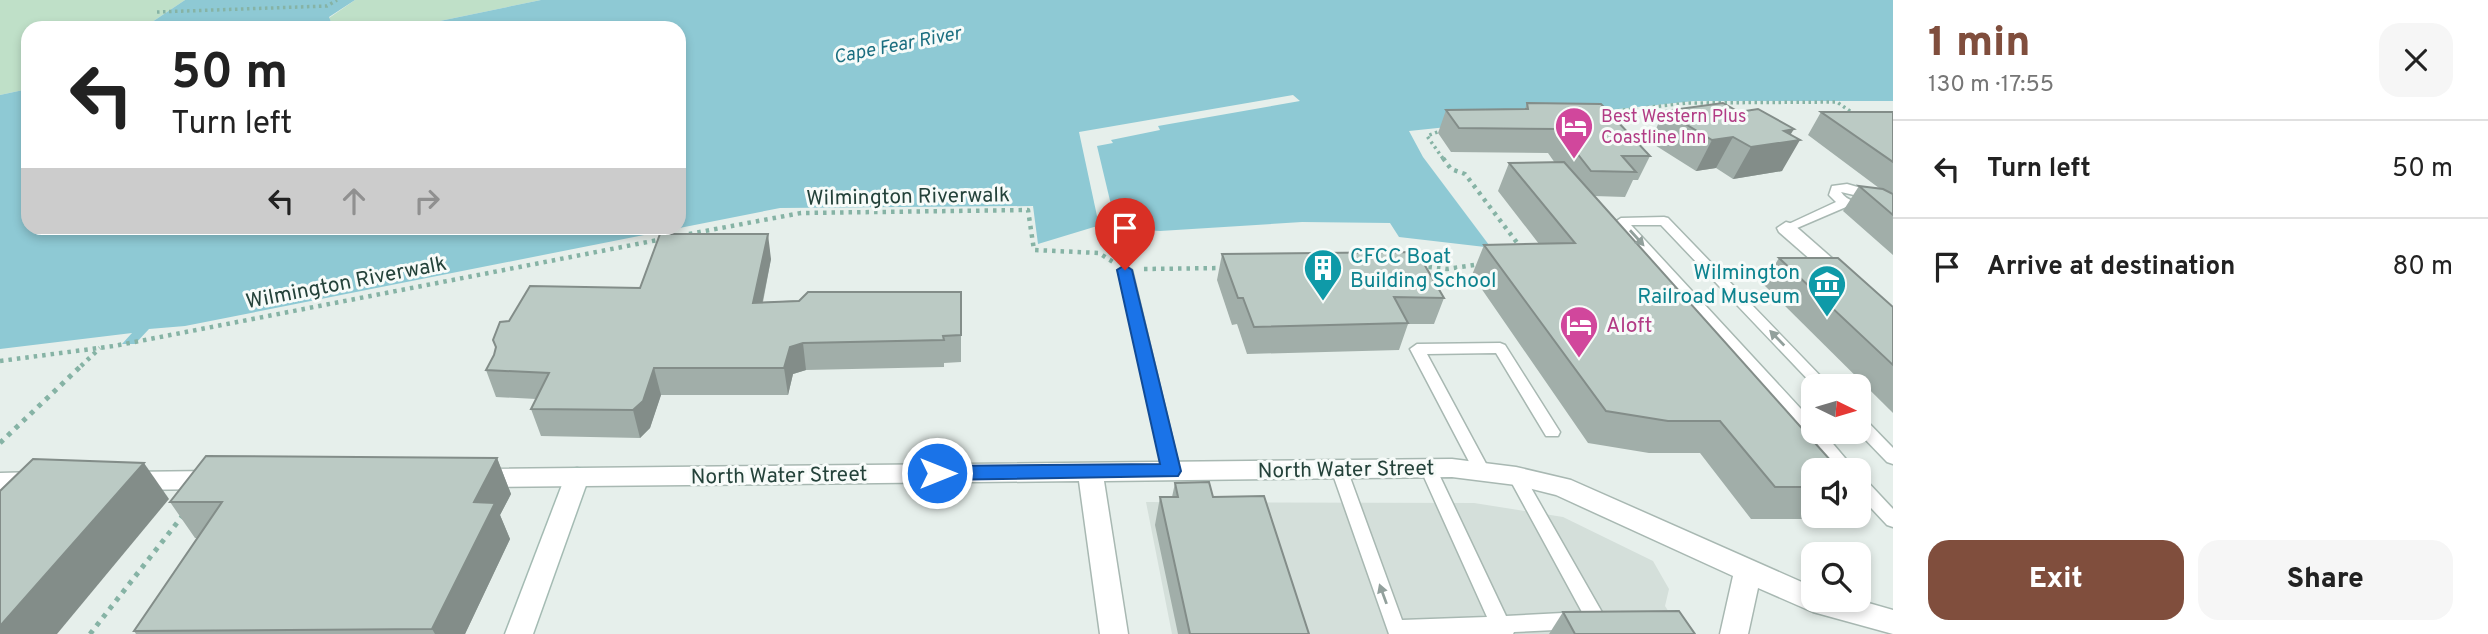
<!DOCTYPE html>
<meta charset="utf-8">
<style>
body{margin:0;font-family:Overpass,sans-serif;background:#f6f6f6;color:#222;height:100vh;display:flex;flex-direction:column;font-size:26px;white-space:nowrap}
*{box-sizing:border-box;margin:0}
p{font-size:23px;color:#767676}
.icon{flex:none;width:38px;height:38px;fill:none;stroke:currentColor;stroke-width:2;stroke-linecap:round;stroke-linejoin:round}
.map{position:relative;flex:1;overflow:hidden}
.sheet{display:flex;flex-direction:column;background:#fff;width:595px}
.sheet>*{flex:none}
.top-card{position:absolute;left:21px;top:21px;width:665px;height:214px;border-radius:21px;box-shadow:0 4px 10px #0003;background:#fff;color:#222;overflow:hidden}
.needle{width:46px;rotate:95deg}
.buttons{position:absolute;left:1801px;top:374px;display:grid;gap:14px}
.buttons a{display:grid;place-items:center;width:70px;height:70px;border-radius:14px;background:#fff;box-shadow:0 4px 10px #0003;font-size:35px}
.pin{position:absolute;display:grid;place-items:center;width:60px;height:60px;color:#fff;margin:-72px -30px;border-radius:50% 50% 50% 0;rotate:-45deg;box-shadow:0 0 7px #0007}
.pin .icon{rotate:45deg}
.me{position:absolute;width:77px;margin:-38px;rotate:90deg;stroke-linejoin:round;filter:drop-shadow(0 0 5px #0008)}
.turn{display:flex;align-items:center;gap:24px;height:147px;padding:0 35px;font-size:32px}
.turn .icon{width:91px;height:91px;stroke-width:2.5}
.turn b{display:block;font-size:49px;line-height:60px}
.lanes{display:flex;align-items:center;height:66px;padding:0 35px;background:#0003;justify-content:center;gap:35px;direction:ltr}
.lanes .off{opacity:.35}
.round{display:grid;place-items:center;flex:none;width:74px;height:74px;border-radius:21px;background:#f6f6f6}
.head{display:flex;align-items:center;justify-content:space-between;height:119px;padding:0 35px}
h1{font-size:42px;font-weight:800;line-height:52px;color:#804e3d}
.cta{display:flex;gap:14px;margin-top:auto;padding:14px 35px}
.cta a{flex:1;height:80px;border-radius:21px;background:#804e3d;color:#fff;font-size:28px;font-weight:800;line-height:80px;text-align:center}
.cta a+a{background:#f6f6f6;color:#222}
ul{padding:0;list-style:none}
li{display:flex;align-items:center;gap:21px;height:98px;padding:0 35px;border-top:2px solid #e0e0e0}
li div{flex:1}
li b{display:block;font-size:26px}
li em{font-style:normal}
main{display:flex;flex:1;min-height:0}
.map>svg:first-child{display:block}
</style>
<main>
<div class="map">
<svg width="1893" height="634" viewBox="0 0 1893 634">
<rect width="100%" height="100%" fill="#e6efeb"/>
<path fill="#d4dfda" d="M1146 502 1474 503 1563 517 1653 561 1669 589 1665 606 1683 634H1172Z"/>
<g fill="#bfe0c8">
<path d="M0 0H185L143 28H28V89L0 95Z"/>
<path d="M355 0H541L406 28H325L331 22 329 18Z"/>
</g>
<g fill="#8ec9d4">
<path d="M185 0H355L329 17 331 22 325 28H143Z"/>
<path d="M541 0H1893V101H1694L1409 131 1423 157 1489 245 1485 247 1399 237 1390 223 1302 222 1160 231 1094 227 1038 244 1033 206 780 208 185 326 149 329 135 344H122L132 333 0 349V95L28 89V228H679V28H406Z"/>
</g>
<path fill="#e6efeb" d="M1293 95 1300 101 1158 126 1160 130 1111 140 1113 143 1097 146 1117 230H1100L1079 132Z"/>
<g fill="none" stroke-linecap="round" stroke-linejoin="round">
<g stroke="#a8b8b2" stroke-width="3">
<g id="lane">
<path d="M1847 184 1875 192 1884 203 1881 209 1866 211 1846 207 1790 231H1782L1780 228 1836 202 1829 195 1832 186ZM1841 192 1867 198 1872 203C1861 203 1847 202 1841 192Z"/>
<path d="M1664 217 1668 218 1831 387H1815L1661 225H1631L1813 422V432H1823L1856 471H1838L1615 222 1621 218Z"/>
<path d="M1125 266 1132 270 1180 471 1178 475 1172 477 1166 475 1164 471 1118 270Z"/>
<path d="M1500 343 1505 345 1560 432 1558 436H1546L1496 353 1427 354 1490 471 1488 475 1482 477 1476 475 1410 349 1417 344Z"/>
<path d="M1858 417 1864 418 1893 448V464L1887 462 1858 432Z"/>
<path d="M1428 462 1434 464 1436 468 1506 616 1582 612 1508 476 1510 472 1516 470 1522 472 1603 614 1606 620 1603 626 1596 628 1514 632 1513 634H1389L1331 469 1333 465 1339 463 1345 465 1347 469 1402 620 1487 617 1420 468 1422 464Z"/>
<path d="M1858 476 1864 478 1893 509V527L1887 525 1858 494Z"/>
</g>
</g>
<g stroke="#a8b8b2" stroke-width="3">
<g id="street">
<path d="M1786 222 1793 224 1849 273 1852 277 1849 281H1835L1779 232 1777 228Z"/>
<path d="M1452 459 1516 467 1571 480 1813 587V600H1858L1893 610V634L1813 612 1758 588 1748 634H1720L1733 576 1556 495 1516 485 1452 477 1104 481 1128 634H1100L1079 481 476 487 467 485 463 478 467 471 476 469Z"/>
<path d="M213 471 222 473 226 480 222 487 213 489 126 490 117 488 113 481 117 474 126 472Z"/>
<path d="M38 472 47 474 51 481 47 488 0 491V473Z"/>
</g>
</g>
<g stroke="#a4bbb3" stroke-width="3">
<path id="secondary" d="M577 468 586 470 589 477 533 634H505L565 477 568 470Z"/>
</g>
<g stroke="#86b3a5" stroke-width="3.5" stroke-dasharray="2.5 3.5" stroke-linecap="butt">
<path d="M157 12 327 6 337 0"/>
<path d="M1605 112 1688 103 1837 102 1854 114"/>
<path d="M1443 130 1427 136 1444 160"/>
</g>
<g stroke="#86b3a5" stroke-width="4.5" stroke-dasharray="3.5 5" stroke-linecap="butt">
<path d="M1443 158 1451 169 1465 174 1521 248"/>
<path d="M689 234 801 213 1028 210 1034 250 1099 253 1113 262"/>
<path d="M1420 266 1447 269 1481 264"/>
<path d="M1144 269 1223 268"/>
<path d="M0 361 114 346 663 239"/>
<path d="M81 366 100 348"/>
</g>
<g stroke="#86b3a5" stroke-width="5" stroke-dasharray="4.5 6" stroke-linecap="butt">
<path d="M0 443 83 364"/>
<path d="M90 634 184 514"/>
</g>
<use href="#lane" fill="#fff" fill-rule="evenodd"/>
<use href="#street" fill="#fff" fill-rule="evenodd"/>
<use href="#secondary" fill="#fff" fill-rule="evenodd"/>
</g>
<g fill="#a1aea9">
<path d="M1527 103 1650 156 1638 180H1633L1625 197 1594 196 1813 471V516H1831L1829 519H1751L1700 453H1649L1588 443 1472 275 1484 245 1539 244 1498 191 1509 163H1555L1548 153 1451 152 1438 133 1446 110 1525 109Z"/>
<path d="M1664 111 1739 112 1791 135 1782 171 1733 179 1716 168 1696 171 1650 142Z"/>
<path d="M1821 112H1893V255L1843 211 1859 186 1879 188 1808 135Z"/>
<path d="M1222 254 1444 298 1434 324H1408L1399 350 1247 354 1237 324 1232 325 1217 280Z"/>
<path d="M1779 258 1893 307V413L1763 284Z"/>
<path d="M771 259 763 302 961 292V362L944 363V367L806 370 793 374 788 395H661L650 428 640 438 541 436 531 409 536 399 496 397 486 370 494 355 509 321 640 288Z"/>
<path d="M497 458 511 494 500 515 510 539 465 634H136L134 631 198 538H195L170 502Z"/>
<path d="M1175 483 1213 497 1309 634H1178L1155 525 1160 497H1172Z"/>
<path d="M1563 612 1695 634H1549Z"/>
</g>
<g fill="#838d89">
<path d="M1794 129 1786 142 1800 140 1782 171 1733 179 1751 147 1784 131Z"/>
<path d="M1733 137 1716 168 1696 171 1712 140Z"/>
<path d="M768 234 771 259 757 329 753 303Z"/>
<path d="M803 343 806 370 793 374 788 395 784 368 790 347Z"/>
<path d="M654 368 661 395 650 428 640 438 633 410Z"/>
<path d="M497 458 511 494 500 515 510 539 465 634H435L432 629 474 502Z"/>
<path d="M144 463 169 499 57 634H0V626Z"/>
</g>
<g fill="#bbcac4" stroke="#838d89" stroke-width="2">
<path d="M1527 103 1601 104 1650 156H1622L1636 172 1591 171 1558 129 1459 128 1446 110 1528 109Z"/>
<path d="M1723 103 1739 112 1758 109 1794 129 1784 131 1800 140 1751 147 1733 137 1712 140 1664 111Z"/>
<path d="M1821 112H1893V162Z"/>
<path d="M1564 162 1840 471H1813V487H1775L1720 421H1668L1606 411 1484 245 1575 243 1509 163Z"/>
<path d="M1859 186 1883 189 1893 194V215Z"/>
<path d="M660 234H768L753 303 799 301 808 292H961V335L943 336 944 340 803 343 790 347 784 368H654L643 401 633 410 531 409 549 373 486 370 494 355 496 347 493 340 500 322 509 321 530 286 640 288Z"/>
<path d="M1417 252 1444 298 1394 297 1408 323 1254 327 1243 298H1238L1222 254Z"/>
<path d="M1779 258H1838L1893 307V365Z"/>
<path d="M206 456 497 458 474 502 495 503 432 629 134 631 222 502H170Z"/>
<path d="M33 459 144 463 0 626V491Z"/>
<path d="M1209 482 1213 497 1264 496 1309 634H1190L1160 497H1178L1175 483Z"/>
<path d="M1679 611 1695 634H1575L1563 612Z"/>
</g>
<defs><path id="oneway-solid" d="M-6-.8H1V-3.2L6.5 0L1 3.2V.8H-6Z" transform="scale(1.75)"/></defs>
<g fill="#92a09c">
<use href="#oneway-solid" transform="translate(1637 238) rotate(48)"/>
<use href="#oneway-solid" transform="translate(1777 338) rotate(-134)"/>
<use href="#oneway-solid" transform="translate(1383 594) rotate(-110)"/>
</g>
<path fill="#1a73e8" stroke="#114b97" stroke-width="2" d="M1125 265 1132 270 1181 471 1178 476 937 480 931 478 928 473 931 468 937 466 1160 464 1117 270Z"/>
<defs>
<g id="hotel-pin" transform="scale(2.0125)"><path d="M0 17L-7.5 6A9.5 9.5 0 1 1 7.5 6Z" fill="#d1479c" stroke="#f7fbf9"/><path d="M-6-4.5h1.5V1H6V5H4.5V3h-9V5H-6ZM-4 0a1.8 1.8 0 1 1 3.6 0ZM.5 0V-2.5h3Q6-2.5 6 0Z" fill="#fff"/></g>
<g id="building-pin" transform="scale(2.0125)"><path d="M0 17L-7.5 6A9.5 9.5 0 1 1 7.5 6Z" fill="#0f9aa8" stroke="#f7fbf9"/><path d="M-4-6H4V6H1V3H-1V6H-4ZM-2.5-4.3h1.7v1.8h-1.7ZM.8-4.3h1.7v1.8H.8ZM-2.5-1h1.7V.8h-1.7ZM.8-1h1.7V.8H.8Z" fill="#fff"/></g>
<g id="museum-pin" transform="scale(2.0125)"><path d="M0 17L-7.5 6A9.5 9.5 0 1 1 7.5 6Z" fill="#0f9aa8" stroke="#f7fbf9"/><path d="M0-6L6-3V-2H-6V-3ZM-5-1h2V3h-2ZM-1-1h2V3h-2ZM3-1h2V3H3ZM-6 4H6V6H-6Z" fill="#fff"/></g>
</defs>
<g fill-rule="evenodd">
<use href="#hotel-pin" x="1574" y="126"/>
<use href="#building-pin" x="1323" y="268"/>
<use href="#museum-pin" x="1827" y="284"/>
<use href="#hotel-pin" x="1579" y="325"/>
</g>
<g text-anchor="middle" stroke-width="6" stroke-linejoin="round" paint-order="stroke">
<g font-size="18" fill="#b23c85" stroke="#f7fbf9" text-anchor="start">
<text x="1601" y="122">Best Western Plus<tspan x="1601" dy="21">Coastline Inn</tspan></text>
</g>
<g font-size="19" font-style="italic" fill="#1c6f80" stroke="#f7fbf9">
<text transform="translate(897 44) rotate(-11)" y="7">Cape Fear River</text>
</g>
<g font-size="21" fill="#24423a" stroke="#f7fbf9">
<text transform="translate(908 196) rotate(-1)" y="7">Wilmington Riverwalk</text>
<text transform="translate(346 282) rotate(-11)" y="7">Wilmington Riverwalk</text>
<text transform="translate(1346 469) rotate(-1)" y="7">North Water Street</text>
<text transform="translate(779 475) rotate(-1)" y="7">North Water Street</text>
</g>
<g font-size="21" fill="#0d838f" stroke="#f7fbf9" text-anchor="start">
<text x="1350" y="263">CFCC Boat<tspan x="1350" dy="24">Building School</tspan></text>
<text x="1800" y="279" text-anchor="end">Wilmington<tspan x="1800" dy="24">Railroad Museum</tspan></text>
</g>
<g font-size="21" fill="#b23c85" stroke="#f7fbf9" text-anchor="start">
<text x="1606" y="332">Aloft</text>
</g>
</g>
</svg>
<div class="buttons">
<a><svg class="needle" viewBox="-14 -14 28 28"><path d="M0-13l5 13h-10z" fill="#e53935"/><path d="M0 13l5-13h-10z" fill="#767676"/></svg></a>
<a><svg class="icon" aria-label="sound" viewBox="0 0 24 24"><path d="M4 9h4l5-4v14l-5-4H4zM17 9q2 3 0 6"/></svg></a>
<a><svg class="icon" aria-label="search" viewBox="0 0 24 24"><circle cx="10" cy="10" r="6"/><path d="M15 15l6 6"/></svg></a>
</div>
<div class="pin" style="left:1125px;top:270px;background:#d93025"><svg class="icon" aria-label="arrive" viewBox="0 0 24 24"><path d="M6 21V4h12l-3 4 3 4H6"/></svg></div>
<svg class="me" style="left:937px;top:473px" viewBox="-20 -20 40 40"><circle r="17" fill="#1a73e8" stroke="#fff" stroke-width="3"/><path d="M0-11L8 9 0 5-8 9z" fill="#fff"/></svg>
<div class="top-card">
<div class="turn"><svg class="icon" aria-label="left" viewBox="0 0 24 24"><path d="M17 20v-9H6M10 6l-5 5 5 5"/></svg><div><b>50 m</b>Turn left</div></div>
<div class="lanes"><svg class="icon" aria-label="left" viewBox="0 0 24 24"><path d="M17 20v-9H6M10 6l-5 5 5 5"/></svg><svg class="icon off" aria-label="ahead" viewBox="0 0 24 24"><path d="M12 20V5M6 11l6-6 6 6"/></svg><svg class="icon off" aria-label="right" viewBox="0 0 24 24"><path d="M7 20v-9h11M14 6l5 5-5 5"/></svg></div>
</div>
</div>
<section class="sheet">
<div class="head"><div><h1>1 min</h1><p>130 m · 17:55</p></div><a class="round"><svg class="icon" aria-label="close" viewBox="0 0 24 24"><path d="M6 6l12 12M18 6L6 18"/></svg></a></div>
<ul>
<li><svg class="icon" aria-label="left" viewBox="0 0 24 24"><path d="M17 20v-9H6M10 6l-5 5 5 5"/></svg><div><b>Turn left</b></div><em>50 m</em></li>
<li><svg class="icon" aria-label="arrive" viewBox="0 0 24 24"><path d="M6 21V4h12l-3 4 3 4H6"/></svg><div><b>Arrive at destination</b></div><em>80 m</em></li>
</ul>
<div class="cta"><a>Exit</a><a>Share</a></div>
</section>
</main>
